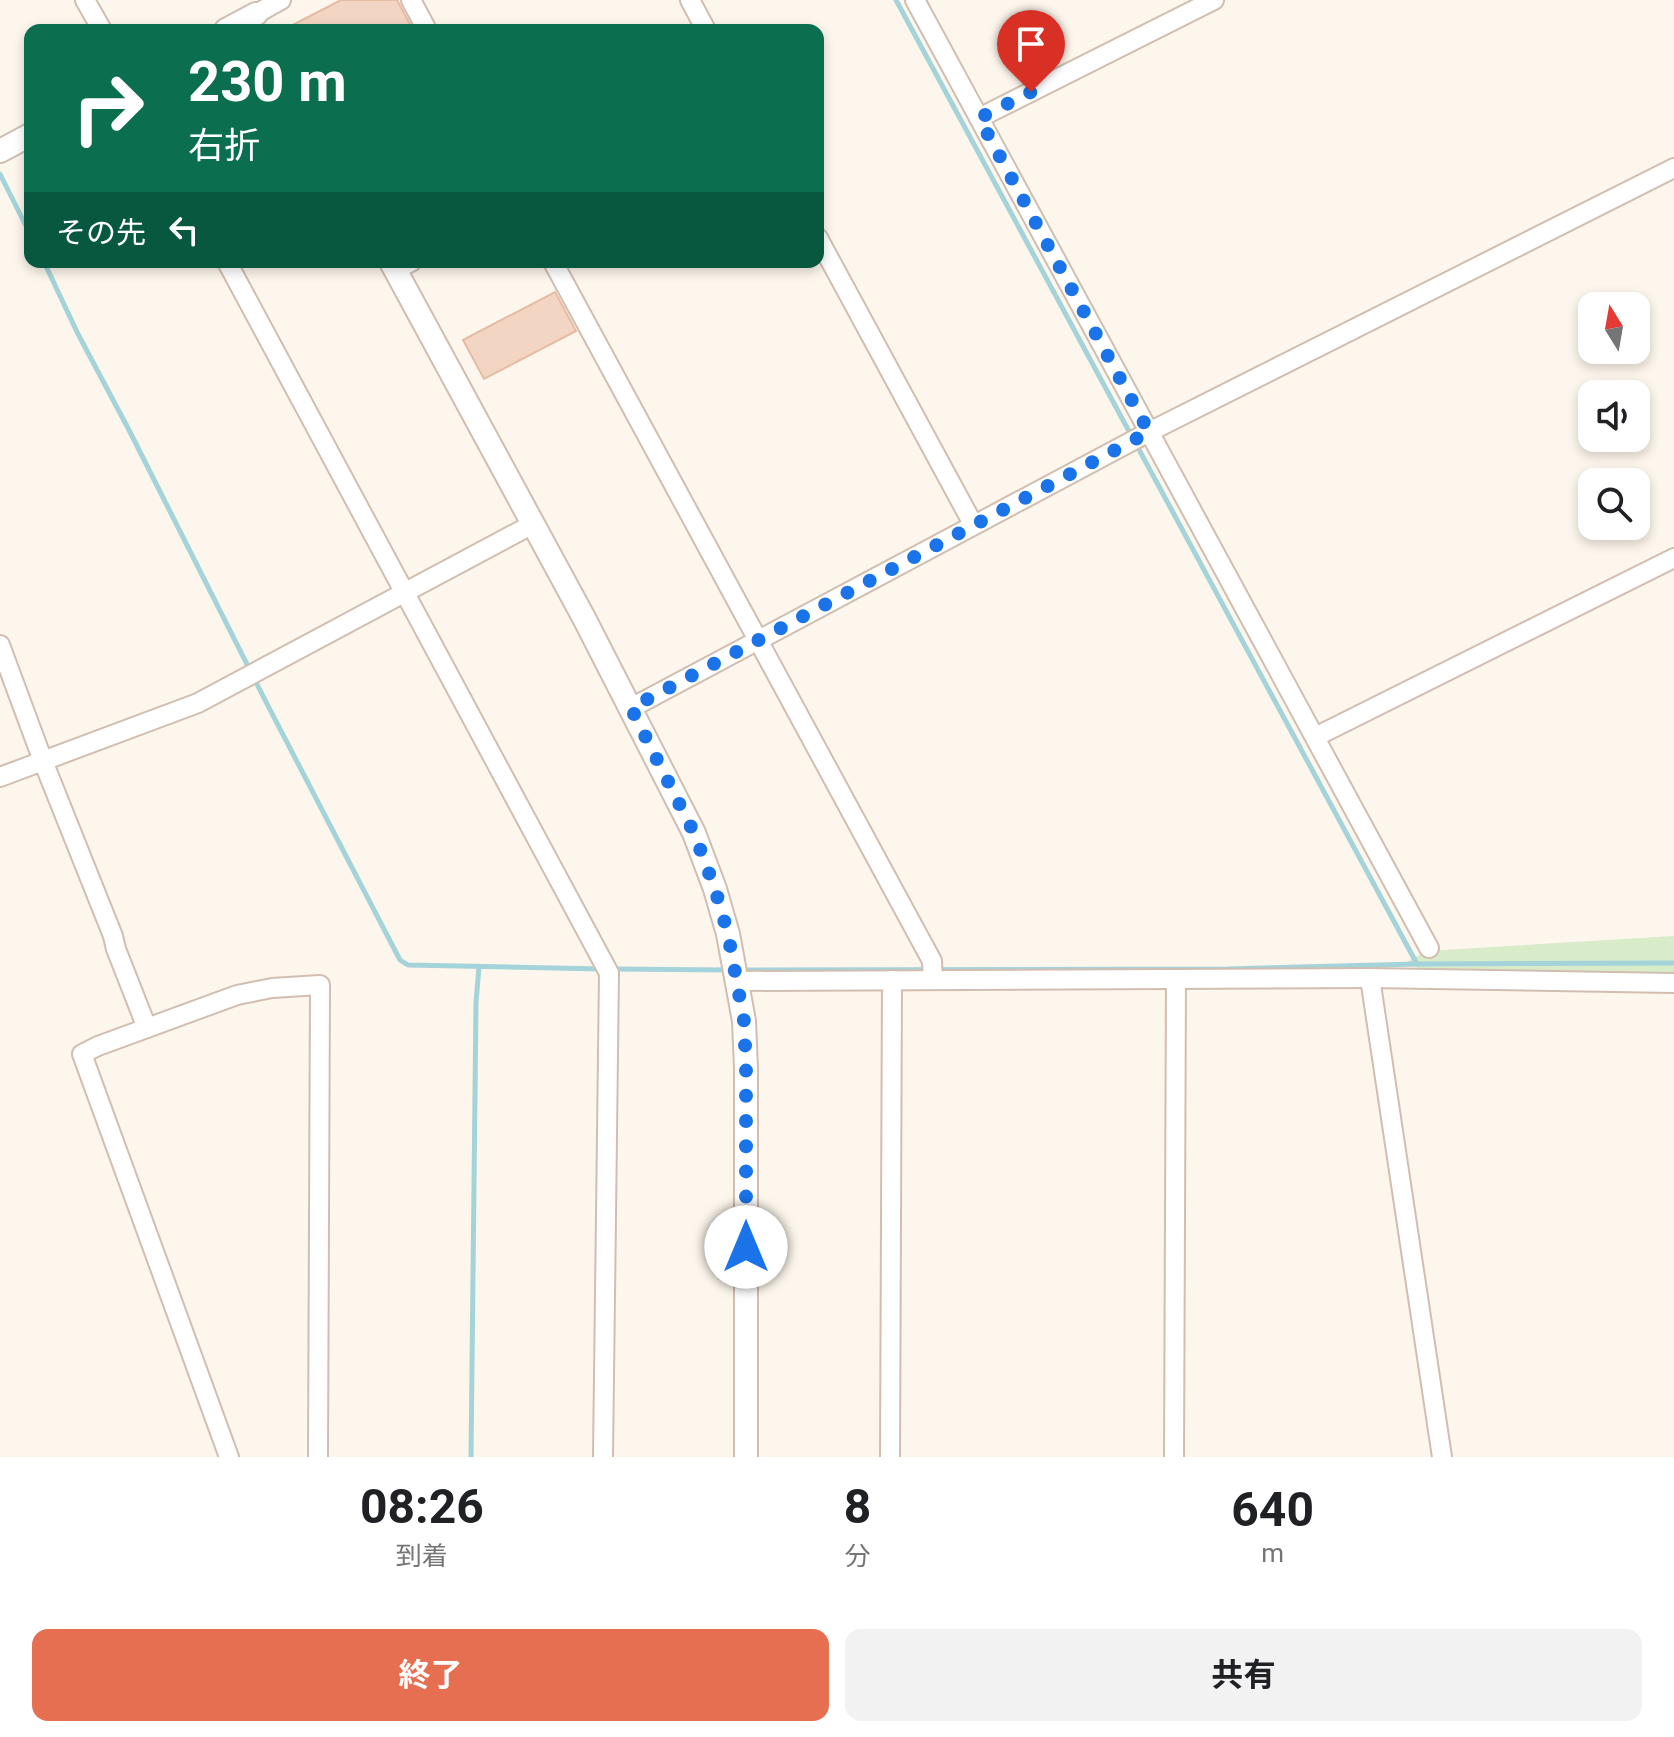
<!DOCTYPE html>
<html lang="ja">
<meta charset="utf-8">
<style>
body{margin:0;font-family:Roboto,"Noto Sans JP",sans-serif;background:#f2f2f2;color:#202124;height:100vh;display:flex;flex-direction:column;font-size:30px;white-space:nowrap}
*{box-sizing:border-box;margin:0}
p{font-size:26px;color:#757577}
.icon{flex:none;width:44px;height:44px;fill:none;stroke:currentColor;stroke-width:2;stroke-linecap:round;stroke-linejoin:round}
.map{position:relative;height:1457px;overflow:hidden}
.side{display:flex;flex-direction:column;background:#fff;flex:1}
.side>*{flex:none}
.hud{position:absolute;left:24px;top:24px;width:800px;height:244px;border-radius:16px;box-shadow:0 4px 12px #0003;background:#0b6e4f;color:#fff;overflow:hidden}
.needle{width:52px;rotate:349deg}
.controls{position:absolute;left:1578px;top:292px;display:grid;gap:16px}
.controls a{display:grid;place-items:center;width:72px;height:72px;border-radius:16px;background:#fff;box-shadow:0 4px 12px #0003;font-size:40px}
.pin{position:absolute;display:grid;place-items:center;width:68px;height:68px;color:#fff;margin:-82px -34px;border-radius:50% 50% 50% 0;rotate:-45deg;box-shadow:0 0 8px #0007}
.pin .icon{rotate:45deg}
.me{position:absolute;width:88px;margin:-44px;rotate:0deg;stroke-linejoin:round;filter:drop-shadow(0 0 6px #0008)}
.turn{display:flex;align-items:center;gap:28px;height:168px;padding:0 32px;font-size:36px}
.turn .icon{width:104px;height:104px;stroke-width:2.5}
.turn b{display:block;font-size:56px;line-height:68px}
.then{display:flex;align-items:center;height:76px;padding:0 32px;background:#0003;gap:16px;font-size:30px}
.eta{display:flex;justify-content:space-evenly;align-items:center;height:136px;text-align:center}
.eta b{font-size:48px;font-weight:700;line-height:56px}
.cta{display:flex;gap:16px;margin-top:auto;padding:16px 32px}
.cta a{flex:1;height:92px;border-radius:16px;background:#e76f51;color:#fff;font-size:32px;font-weight:700;line-height:92px;text-align:center}
.cta a+a{background:#f2f2f2;color:#202124}
.map>svg:first-child{display:block}
</style>
<div class="map">
<svg width="1674" height="1457" viewBox="0 0 1674 1457">
<rect width="100%" height="100%" fill="#fdf6ec"/>
<path fill="#d8ecc9" d="M1674 936V983L1442 974 1403 964 1426 951Z"/>
<g fill="none" stroke-linecap="round" stroke-linejoin="round">
<g stroke="#a5d3da" stroke-width="5">
<path d="M896 0 1131 435"/>
<path d="M0 174 30 234"/>
<path d="M44 262 78 334 129 430 265 700 400 960 408 965 601 969"/>
<path d="M1136 444 1417 964"/>
<path d="M611 969 729 970"/>
<path d="M739 970 1227 969 1417 964 1674 963"/>
<path d="M471 1457 476 1002 479 967"/>
</g>
</g>
<g fill="#f3d5c3" stroke="#e6bba3" stroke-width="2">
<path d="M341 0H397L413 30H283Z"/>
<path d="M555 292 576 331 484 379 463 340Z"/>
</g>
<g fill="none" stroke-linecap="round" stroke-linejoin="round">
<g stroke="#d1beb0" stroke-width="22">
<g id="minor">
<path d="M85 0 102 30"/>
<path d="M411 0 427 30"/>
<path d="M690 0 706 30"/>
<path d="M915 0 1429 948"/>
<path d="M256 14 281 0"/>
<path d="M979 118 1214 0"/>
<path d="M818 238 973 524"/>
<path d="M227 262 609 973 603 1457"/>
<path d="M553 262 932 961 933 980"/>
<path d="M395 270 411 262"/>
<path d="M0 645 43 761 113 936 116 949 147 1028"/>
<path d="M631 708 1149 432 1674 168"/>
<path d="M1315 737 1674 558"/>
<path d="M0 777 198 703 533 524"/>
<path d="M1370 978 1442 1457"/>
<path d="M737 981 1370 978 1674 983"/>
<path d="M229 1457 82 1054 98 1046 237 995 272 988 320 985 318 1457"/>
<path d="M890 1457 892 980"/>
<path d="M1174 1457 1176 979"/>
</g>
</g>
<g stroke="#d1beb0" stroke-width="26">
<g id="tertiary">
<path d="M226 30 256 14"/>
<path d="M0 151 30 135"/>
<path d="M391 262 584 618 694 833 715 889 728 934 744 1021 746 1068V1457"/>
</g>
</g>
<use href="#minor" stroke="#fff" stroke-width="18"/>
<use href="#tertiary" stroke="#fff" stroke-width="22"/>
</g>
<g fill="none" stroke-linecap="round" stroke-linejoin="round">
<path stroke="#1a73e8" stroke-width="14" stroke-dasharray="0 25.2" d="M746 1247V1068L744 1021 728 934 715 889 694 833 631 708 1149 432 979 118 1031 92"/>
</g>
</svg>
<div class="controls">
<a><svg class="needle" viewBox="-14 -14 28 28"><path d="M0-13l5 13h-10z" fill="#e53935"/><path d="M0 13l5-13h-10z" fill="#757577"/></svg></a>
<a><svg class="icon" aria-label="sound" viewBox="0 0 24 24"><path d="M4 9h4l5-4v14l-5-4H4zM17 9q2 3 0 6"/></svg></a>
<a><svg class="icon" aria-label="search" viewBox="0 0 24 24"><circle cx="10" cy="10" r="6"/><path d="M15 15l6 6"/></svg></a>
</div>
<div class="pin" style="left:1031px;top:92px;background:#d93025"><svg class="icon" aria-label="arrive" viewBox="0 0 24 24"><path d="M6 21V4h12l-3 4 3 4H6"/></svg></div>
<svg class="me" style="left:746px;top:1247px" viewBox="-20 -20 40 40"><circle r="19" fill="#fff"/><path d="M0-13L10 11 0 6-10 11z" fill="#1a73e8"/></svg>
<div class="hud">
<div class="turn"><svg class="icon" aria-label="right" viewBox="0 0 24 24"><path d="M7 20v-9h11M14 6l5 5-5 5"/></svg><div><b>230 m</b>右折</div></div>
<div class="then">その先<svg class="icon" aria-label="left" viewBox="0 0 24 24"><path d="M17 20v-9H6M10 6l-5 5 5 5"/></svg></div>
</div>
</div>
<section class="side">
<div class="eta">
<div><b>08:26</b><p>到着</p></div>
<div><b>8</b><p>分</p></div>
<div><b>640</b><p>m</p></div>
</div>
<div class="cta"><a>終了</a><a>共有</a></div>
</section>
